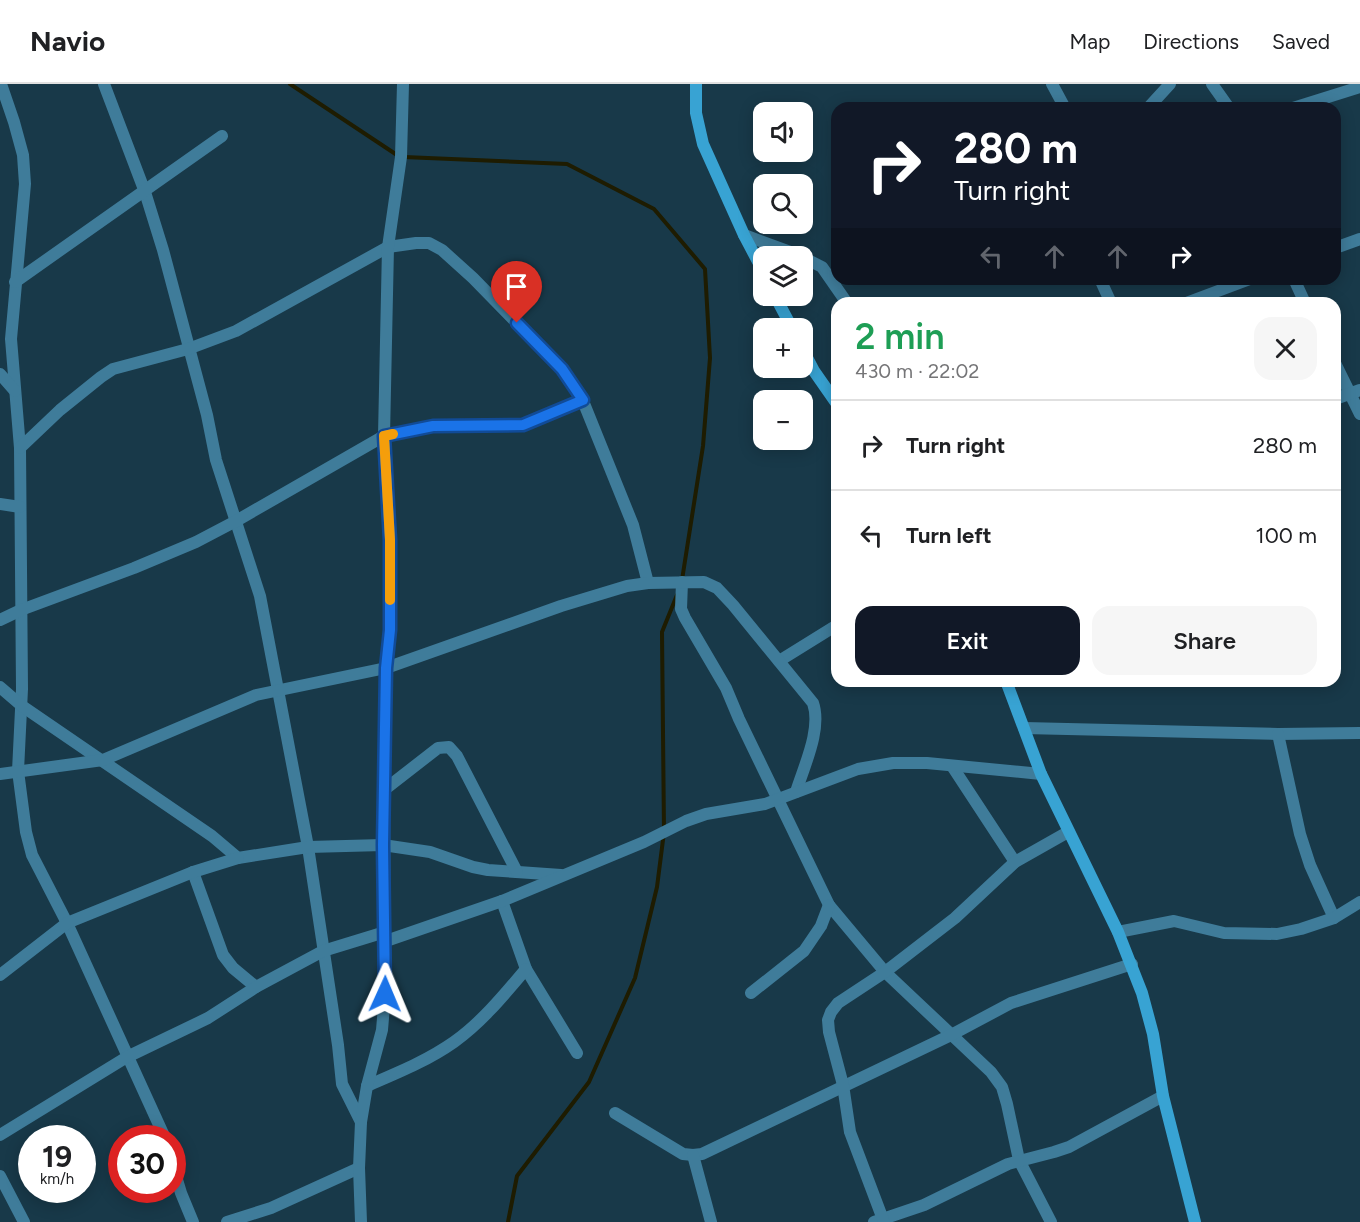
<!DOCTYPE html>
<meta charset="utf-8">
<style>
body{margin:0;font-family:Figtree,sans-serif;background:#f6f6f6;color:#202124;height:100vh;display:flex;flex-direction:column;font-size:22px;white-space:nowrap}
*{box-sizing:border-box;margin:0}
p{font-size:20px;color:#757577}
.icon{flex:none;width:33px;height:33px;fill:none;stroke:currentColor;stroke-width:2;stroke-linecap:round;stroke-linejoin:round}
.map{position:relative;flex:1;overflow:hidden}
.panel{position:absolute;left:831px;top:213px;width:510px;height:390px;display:flex;flex-direction:column;background:#fff;border-radius:18px;box-shadow:0 3px 15px #0003}
.panel>*{flex:none}
.hud{position:absolute;left:831px;top:18px;width:510px;height:183px;border-radius:18px;box-shadow:0 3px 15px #0003;background:#111827;color:#fff;overflow:hidden}
.fabs{position:absolute;left:753px;top:18px;display:grid;gap:12px}
.fabs a{display:grid;place-items:center;width:60px;height:60px;border-radius:12px;background:#fff;box-shadow:0 3px 15px #0003;font-size:30px}
.speed{position:absolute;left:18px;top:1041px;display:flex;gap:12px;font-size:30px;font-weight:700;text-align:center}
.speed>*{display:grid;place-content:center;width:78px;height:78px;border-radius:50%;background:#fff;box-shadow:0 3px 15px #0003;line-height:1}
.speed small{font-size:15px;font-weight:400}
.speed .limit{border:9px solid #d22;background:#fff;color:#111}
.pin{position:absolute;display:grid;place-items:center;width:51px;height:51px;color:#fff;margin:-62px -26px;border-radius:50% 50% 50% 0;rotate:-45deg;box-shadow:0 0 6px #0007}
.pin .icon{rotate:45deg}
.me{position:absolute;width:66px;margin:-33px;rotate:1deg;stroke-linejoin:round;filter:drop-shadow(0 0 4px #0008)}
.turn{display:flex;align-items:center;gap:21px;height:126px;padding:0 24px;font-size:27px}
.turn .icon{width:78px;height:78px;stroke-width:2.5}
.turn b{display:block;font-size:42px;line-height:51px}
.lanes{display:flex;align-items:center;height:57px;padding:0 24px;background:#0003;justify-content:center;gap:30px;direction:ltr}
.lanes .off{opacity:.35}
.round{display:grid;place-items:center;flex:none;width:63px;height:63px;border-radius:18px;background:#f6f6f6}
.overview{display:flex;align-items:center;justify-content:space-between;height:102px;padding:0 24px}
h1{font-size:36px;font-weight:600;line-height:45px;color:#1e9e55}
.button{display:flex;gap:12px;margin-top:auto;padding:12px 24px}
.button a{flex:1;height:69px;border-radius:18px;background:#111827;color:#fff;font-size:24px;font-weight:600;line-height:69px;text-align:center}
.button a+a{background:#f6f6f6;color:#202124}
ul{padding:0;list-style:none}
li{display:flex;align-items:center;gap:18px;height:90px;padding:0 24px;border-top:2px solid #e0e0e0}
li div{flex:1}
li b{display:block;font-size:22px}
li em{font-style:normal}
header{display:flex;align-items:center;gap:36px;box-sizing:border-box;height:84px;padding:0 30px;background:#fff;border-bottom:2px solid #e0e0e0}
header strong{font-size:28px}
nav{display:flex;gap:33px;margin-inline-start:auto;font-size:21px}
.map>svg:first-child{display:block}
</style>
<header>
<strong>Navio</strong>
<nav><a>Map</a><a>Directions</a><a>Saved</a></nav>
</header>
<div class="map">
<svg width="1360" height="1138" viewBox="0 0 1360 1138">
<rect width="100%" height="100%" fill="#183949"/>
<g fill="none" stroke-linecap="round" stroke-linejoin="round">
<g stroke="#1e1c01" stroke-width="4">
<path d="M290 0 397 71"/>
<path d="M404 73 567 80 654 125 705 185 710 274 703 362 682 496"/>
<path d="M508 1138 517 1092 589 998 635 894 657 803 664 748 662 548 677 511"/>
</g>
<g stroke="#3f7c9a" stroke-width="12">
<path d="M1 0 14 38 23 71 25 100 11 255 20 364 22 605 18 687 26 748 32 771 67 839 165 1054"/>
<path d="M104 0 145 108 163 166 207 331 216 376 260 512 308 763 338 961 342 1000 361 1038"/>
<path d="M1052 0 1065 24"/>
<path d="M1212 0 1229 24"/>
<path d="M1148 24 1170 0"/>
<path d="M1293 24 1360 3"/>
<path d="M744 151 801 172"/>
<path d="M1335 164 1360 155"/>
<path d="M802 173 822 183 847 219"/>
<path d="M1100 195 1111 219"/>
<path d="M1294 195 1305 219"/>
<path d="M15 198 222 52"/>
<path d="M1186 219 1250 195"/>
<path d="M1335 279 1360 330"/>
<path d="M0 290 15 307"/>
<path d="M1335 315 1360 306"/>
<path d="M20 364 60 326 101 293 113 285 188 265 236 247 388 163 416 159H429L442 166 473 194 562 285 583 317 633 441 648 499"/>
<path d="M0 420 20 423"/>
<path d="M682 498 681 525 685 534 726 604 739 635 829 821 885 888 991 988 1002 1003 1007 1020 1019 1076 1051 1138"/>
<path d="M0 536 21 526 134 484 196 458 236 437 384 352 433 342 523 341 583 317"/>
<path d="M779 577 837 541"/>
<path d="M0 603 22 622 212 752 238 774 308 763 383 761 430 768 473 783 488 786 561 791"/>
<path d="M1024 644 1278 650 1360 649"/>
<path d="M1278 650 1300 750 1310 781 1334 834"/>
<path d="M952 682 1015 778"/>
<path d="M0 690 103 676 256 611 386 584 561 522 627 502 648 499 704 498 717 504 733 521 813 619C822 645 804 682 796 708"/>
<path d="M384 706 438 664 449 663 457 672 517 788"/>
<path d="M193 788 223 871 233 884 256 903"/>
<path d="M502 817 526 885 577 969"/>
<path d="M1118 848 1174 837 1224 849 1277 850 1301 845 1334 834 1360 818"/>
<path d="M386 857 502 817 644 758 686 737 706 730 765 720 858 685 893 679H927L1041 690"/>
<path d="M0 891 67 839 193 788 238 774"/>
<path d="M751 909 804 867 821 842 829 821"/>
<path d="M367 1002C397 989 427 977 454 958 482 938 504 911 526 885"/>
<path d="M615 1029 683 1070 693 1071 702 1070 951 951 1011 919 1132 880"/>
<path d="M0 1051 127 973 208 934 256 903 323 867 385 848"/>
<path d="M693 1071 711 1138"/>
<path d="M172 1079 181 1109 193 1138"/>
<path d="M0 1092 24 1138"/>
<path d="M227 1138 271 1124 359 1084"/>
<path d="M361 1138 359 1084 361 1038 367 1002 382 946 385 910 384 706 386 584 390 546V456L384 352 388 163 401 73 403 0"/>
<path d="M874 1138 924 1121 1008 1080 1054 1068 1069 1063 1163 1012"/>
<path d="M884 1138 850 1048 843 1001 829 948 828 936 831 928 838 919 885 888 955 834 1015 778 1068 748"/>
</g>
<g stroke="#38a3d3" stroke-width="12">
<path d="M696 0V29L703 60 744 151 764 189"/>
<path d="M775 212 792 244"/>
<path d="M802 264 814 287 837 320"/>
<path d="M1006 597 1041 690 1118 848 1142 909 1153 950 1163 1012 1195 1138"/>
</g>
</g>
<g fill="none" stroke-linecap="round" stroke-linejoin="round">
<g stroke="#114b97" stroke-width="15">
<path id="route" d="M385 910 383 761 386 584 390 546V456L384 352 433 342 523 341 583 316 562 285 517 239"/>
</g>
<use href="#route" stroke="#1a73e8" stroke-width="10"/>
<path stroke="#f59e0b" stroke-width="10" d="M390 516V456L384 352 393 350"/>
</g>
</svg>
<div class="fabs">
<a><svg class="icon" aria-label="sound" viewBox="0 0 24 24"><path d="M4 9h4l5-4v14l-5-4H4zM17 9q2 3 0 6"/></svg></a>
<a><svg class="icon" aria-label="search" viewBox="0 0 24 24"><circle cx="10" cy="10" r="6"/><path d="M15 15l6 6"/></svg></a>
<a><svg class="icon" aria-label="layers" viewBox="0 0 24 24"><path d="M12 4l9 5-9 5-9-5zM3 14l9 5 9-5"/></svg></a>
<a>+</a>
<a>−</a>
</div>
<div class="speed"><div>19<small>km/h</small></div><div class="limit">30</div></div>
<div class="pin" style="left:517px;top:239px;background:#d93025"><svg class="icon" aria-label="arrive" viewBox="0 0 24 24"><path d="M6 21V4h12l-3 4 3 4H6"/></svg></div>
<svg class="me" style="left:385px;top:910px" viewBox="-20 -20 40 40"><path d="M0-17L14 15 0 8-14 15z" fill="#1a73e8" stroke="#fff" stroke-width="4"/></svg>
<div class="hud">
<div class="turn"><svg class="icon" aria-label="right" viewBox="0 0 24 24"><path d="M7 20v-9h11M14 6l5 5-5 5"/></svg><div><b>280 m</b>Turn right</div></div>
<div class="lanes"><svg class="icon off" aria-label="left" viewBox="0 0 24 24"><path d="M17 20v-9H6M10 6l-5 5 5 5"/></svg><svg class="icon off" aria-label="ahead" viewBox="0 0 24 24"><path d="M12 20V5M6 11l6-6 6 6"/></svg><svg class="icon off" aria-label="ahead" viewBox="0 0 24 24"><path d="M12 20V5M6 11l6-6 6 6"/></svg><svg class="icon" aria-label="right" viewBox="0 0 24 24"><path d="M7 20v-9h11M14 6l5 5-5 5"/></svg></div>
</div>
<section class="panel">
<div class="overview"><div><h1>2 min</h1><p>430 m · 22:02</p></div><a class="round"><svg class="icon" aria-label="close" viewBox="0 0 24 24"><path d="M6 6l12 12M18 6L6 18"/></svg></a></div>
<ul>
<li><svg class="icon" aria-label="right" viewBox="0 0 24 24"><path d="M7 20v-9h11M14 6l5 5-5 5"/></svg><div><b>Turn right</b></div><em>280 m</em></li>
<li><svg class="icon" aria-label="left" viewBox="0 0 24 24"><path d="M17 20v-9H6M10 6l-5 5 5 5"/></svg><div><b>Turn left</b></div><em>100 m</em></li>
</ul>
<div class="button"><a>Exit</a><a>Share</a></div>
</section>
</div>
